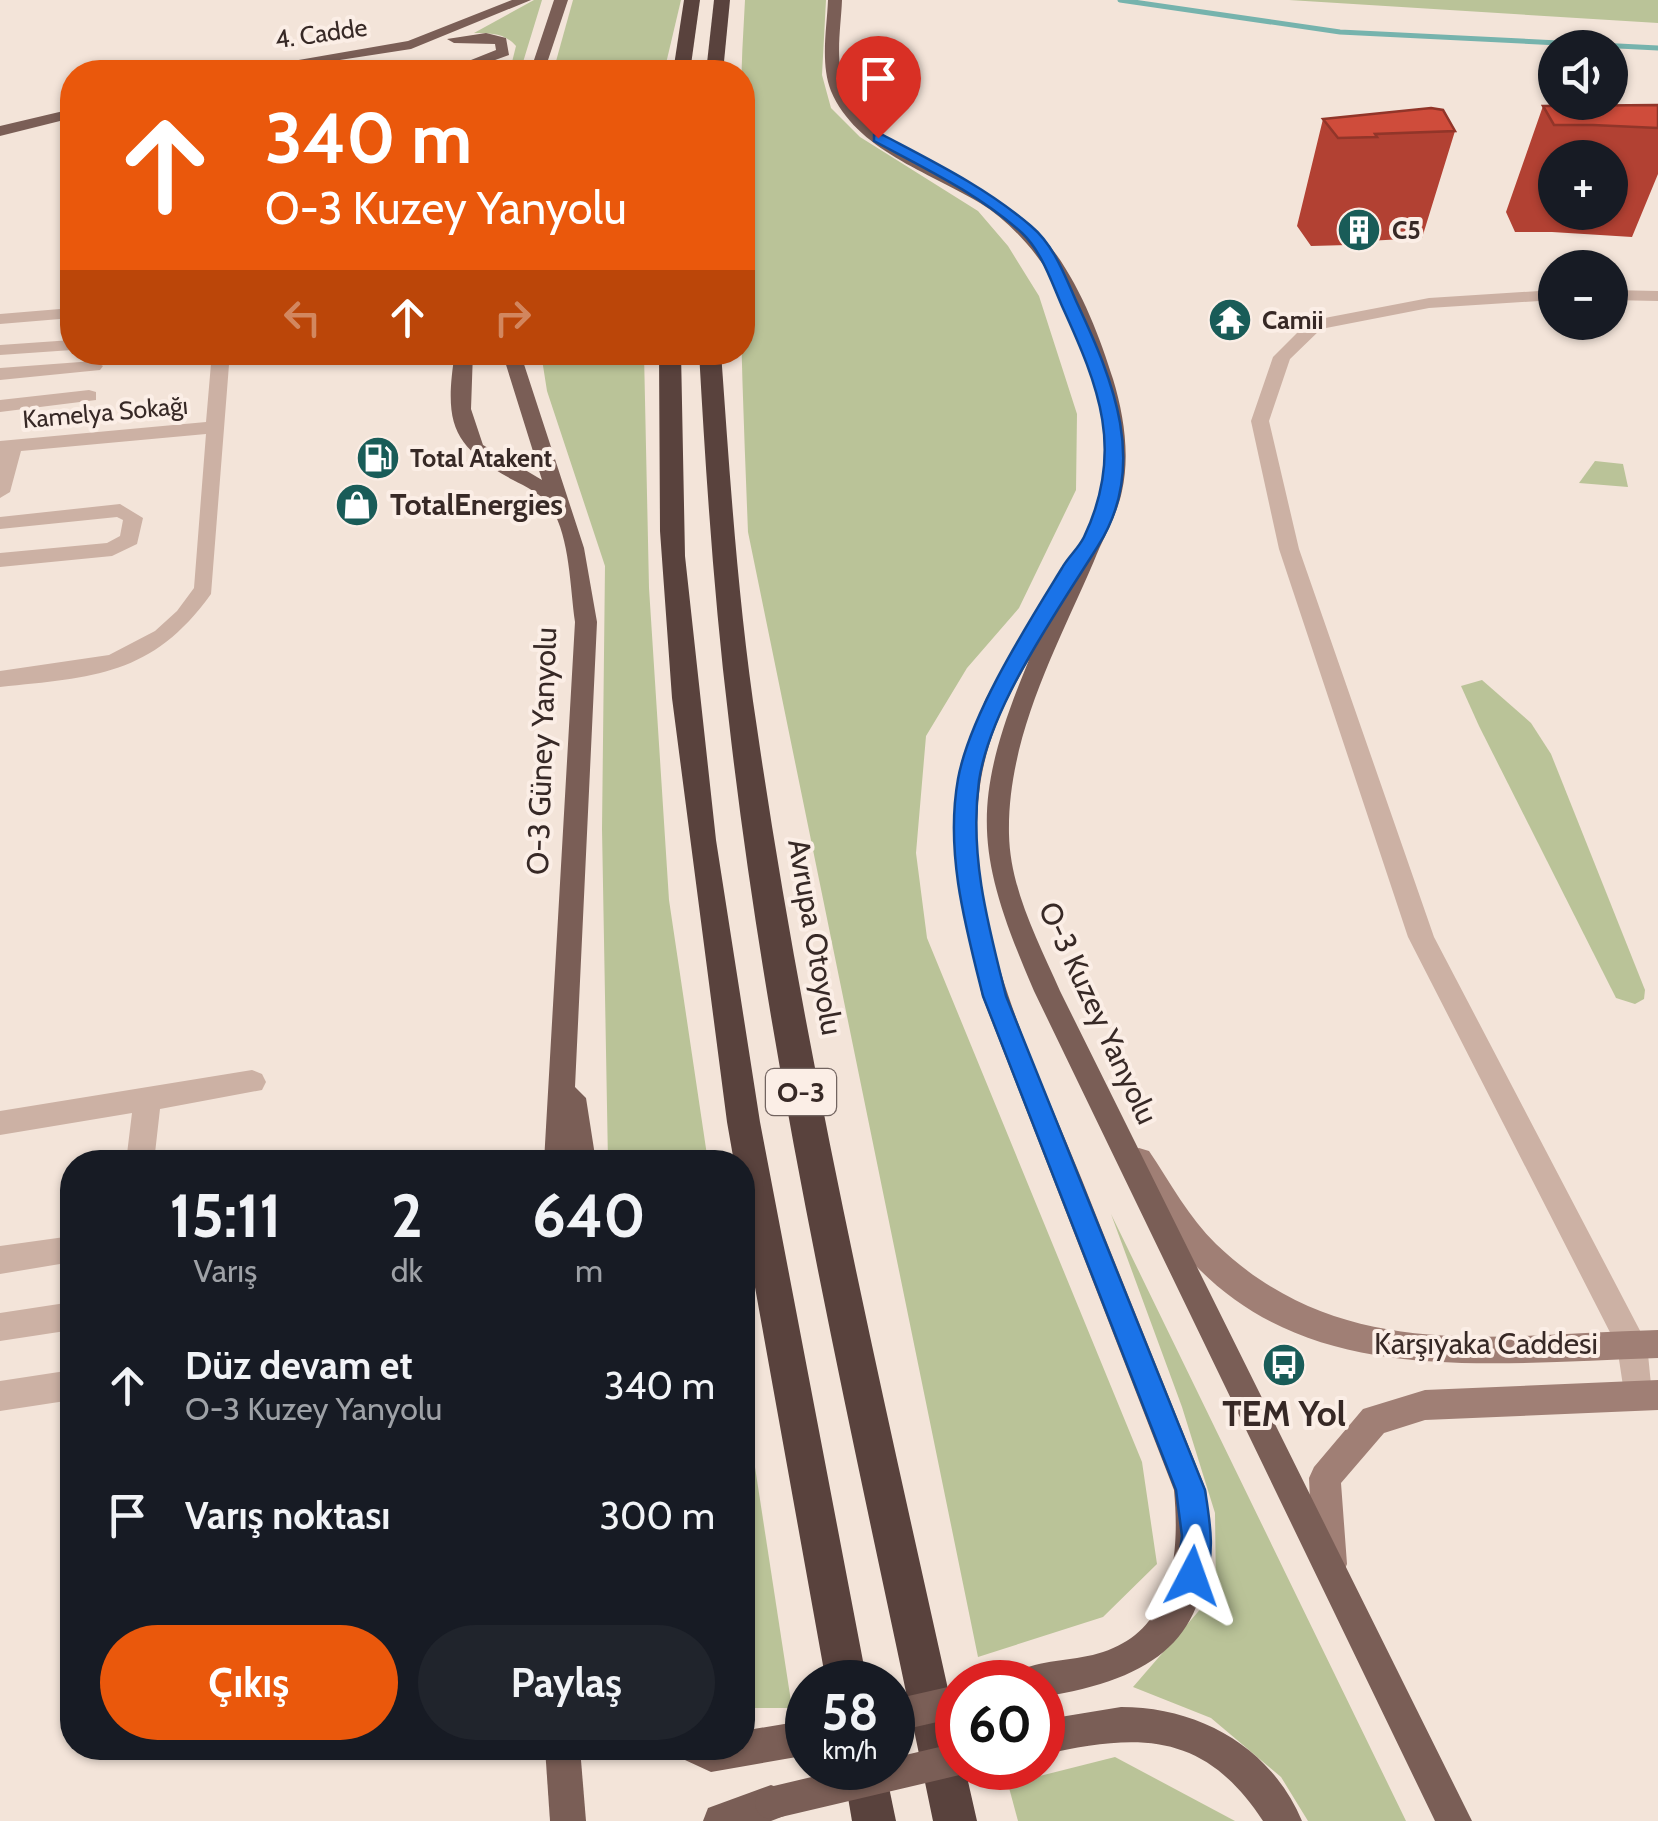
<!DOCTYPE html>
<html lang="tr">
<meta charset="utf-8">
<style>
body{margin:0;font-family:Cabin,sans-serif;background:#20242c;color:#f1f3f6;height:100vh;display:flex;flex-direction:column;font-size:38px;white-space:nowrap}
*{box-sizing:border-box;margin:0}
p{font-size:32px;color:#9ea1a6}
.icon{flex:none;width:55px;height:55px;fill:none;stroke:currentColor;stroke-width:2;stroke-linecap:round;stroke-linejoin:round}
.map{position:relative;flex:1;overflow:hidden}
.details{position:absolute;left:60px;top:1150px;width:695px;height:610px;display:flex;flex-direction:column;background:#171b24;border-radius:40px;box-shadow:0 2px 8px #0004}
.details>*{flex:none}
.hud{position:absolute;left:60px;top:60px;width:695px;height:305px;border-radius:40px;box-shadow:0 2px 8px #0004;background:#ea580c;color:#fff;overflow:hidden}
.fabs{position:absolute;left:1538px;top:30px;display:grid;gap:20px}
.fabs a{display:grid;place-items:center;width:90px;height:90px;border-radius:50%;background:#171b24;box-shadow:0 2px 8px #0004;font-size:50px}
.speed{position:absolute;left:785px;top:1660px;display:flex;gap:20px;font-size:50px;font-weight:700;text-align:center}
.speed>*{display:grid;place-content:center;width:130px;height:130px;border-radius:50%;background:#171b24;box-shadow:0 2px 8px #0004;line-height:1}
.speed small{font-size:25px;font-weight:400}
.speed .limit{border:15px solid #d22;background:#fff;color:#111}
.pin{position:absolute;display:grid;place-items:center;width:85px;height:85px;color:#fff;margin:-102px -42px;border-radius:50% 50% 50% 0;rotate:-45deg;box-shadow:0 0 10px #0007}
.pin .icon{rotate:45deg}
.me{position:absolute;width:110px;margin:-55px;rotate:4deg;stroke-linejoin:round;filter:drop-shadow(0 0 8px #0008)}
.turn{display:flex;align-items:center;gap:35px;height:210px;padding:0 40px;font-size:45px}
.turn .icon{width:130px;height:130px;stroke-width:2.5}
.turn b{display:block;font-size:70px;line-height:85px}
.lanes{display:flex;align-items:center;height:95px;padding:0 40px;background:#0003;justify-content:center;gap:50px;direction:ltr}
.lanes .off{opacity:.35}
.eta{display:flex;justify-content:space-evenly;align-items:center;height:170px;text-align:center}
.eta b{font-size:60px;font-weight:700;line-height:70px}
.cta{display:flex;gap:20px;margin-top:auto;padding:20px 40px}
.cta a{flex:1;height:115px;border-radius:60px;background:#ea580c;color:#fff;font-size:40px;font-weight:700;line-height:115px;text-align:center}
.cta a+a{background:#20242c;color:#f1f3f6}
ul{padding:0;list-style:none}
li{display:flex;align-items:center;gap:30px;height:130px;padding:0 40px}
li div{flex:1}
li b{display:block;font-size:38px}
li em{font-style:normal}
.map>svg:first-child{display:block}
</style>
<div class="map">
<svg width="1658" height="1821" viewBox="0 0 1658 1821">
<rect width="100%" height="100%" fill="#f3e4d9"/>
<g fill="#bac398">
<path d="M534 0H542L520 72 470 69 498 68 512 62 516 46C505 33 490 33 474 33Z"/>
<path d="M573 0H681L664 72H553Z"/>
<path d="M745 0H826L822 75 831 108 860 137 978 211 1008 246 1039 296 1077 414 1076 490 1019 608 967 668 926 736 916 853 927 938 1142 1462 1157 1564 1103 1617 978 1657 748 532C741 355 734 175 745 0Z"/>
<path d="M1289 0H1658V23Z"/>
<path d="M541 353H644L649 588 669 900 708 1162H608L602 829 605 566 547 391Z"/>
<path d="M1595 461 1623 464 1628 487 1579 483Z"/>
<path d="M1482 680 1531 723 1551 754 1645 990 1644 999 1635 1004 1616 998 1479 726 1461 686Z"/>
<path d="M1111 1214 1406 1821H1308L1281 1777 1211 1718 1133 1687 1216 1591 1215 1513 1182 1407Z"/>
<path d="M742 1389H743L792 1708H743Z"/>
<path d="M1115 1757 1235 1821H1018L1008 1784Z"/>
</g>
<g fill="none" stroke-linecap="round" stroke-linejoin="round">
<path stroke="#76b3ad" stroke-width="5" d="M1120 0 1340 32 1658 48"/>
<g fill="#ccb1a4" fill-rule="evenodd">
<path d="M1555 290V300L1429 308 1321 329 1290 359 1269 421 1299 549 1434 937 1647 1344 1652 1395 1648 1406 1637 1410 1626 1406 1617 1346 1408 937 1279 549 1251 421 1273 357 1309 321 1429 298Z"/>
<path d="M1610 290 1658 291V301L1610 300Z"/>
<path d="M72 308V318L0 324V314Z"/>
<path d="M72 340V350L0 355V345Z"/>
<path d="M212 352H230L211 594C152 676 94 677 0 687V671L109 655 155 631 177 611 194 588 206 434 21 451 10 492 0 498V441L206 422Z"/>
<path d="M94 361 103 366 100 370 0 380V368Z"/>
<path d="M89 390 96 392V400L0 412V400Z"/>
<path d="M120 504 143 518 137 544 112 556 0 567V553L107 543 120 536 123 520 117 517 0 529V517Z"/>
<path d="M252 1070 262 1074 266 1082 262 1090 160 1109 154 1162H126L132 1113 0 1135V1111Z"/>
<path d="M72 1236V1262L0 1274V1246Z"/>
<path d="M72 1302V1330L0 1341V1313Z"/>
<path d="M72 1370V1400L0 1411V1381Z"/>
</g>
<g fill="#a07f75" fill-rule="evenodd">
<path d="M1139 1148 1149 1151C1170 1182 1189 1218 1216 1244 1343 1366 1498 1334 1658 1330V1358C1441 1365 1236 1397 1125 1160L1129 1151Z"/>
<path d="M1658 1380V1410L1425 1420 1384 1433 1341 1483 1347 1564 1342 1576 1330 1581 1318 1576 1313 1564 1309 1478 1314 1467 1363 1409 1425 1390Z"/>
</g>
<g fill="#7a5e56" fill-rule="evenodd">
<path d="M512 0H531L411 49 262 72H230L408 41Z"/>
<path d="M554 0H568L544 72H530Z"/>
<path d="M828 0H842C841 28 834 63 846 90 873 156 981 178 1032 226 1072 264 1097 328 1113 379 1124 415 1130 455 1122 491 1117 516 1103 538 1094 561 1057 647 1007 737 1009 834 1010 889 1038 941 1060 991L1472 1821H1435L1034 991C974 852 970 802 1029 660 1004 702 984 745 979 794 965 928 1034 1060 1082 1180 1123 1283 1165 1387 1206 1490 1220 1627 1173 1676 1042 1697V1682H1015L1020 1670C1046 1659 1076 1661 1103 1652 1174 1629 1180 1553 1174 1490L982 996 960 896 954 829 961 762 986 698 1042 601 1056 600C1073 563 1098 522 1104 481 1118 387 1060 252 980 203 929 172 856 150 831 91 820 63 827 28 828 0Z"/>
<path d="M486 33 506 38 509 55 473 68 372 70 365 66 372 62 471 60 496 50 495 44 454 43 447 39Z"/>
<path d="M72 109V118L0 136V126Z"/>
<path d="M455 352H473L471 409 483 445 542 480 502 352H520L584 548 597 622 575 1087 586 1098 596 1162H544L575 622C570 587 570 538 551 507 543 495 525 486 513 480 451 446 444 423 455 352Z"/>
<path d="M1121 1707C1199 1707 1271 1747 1302 1821H1263C1204 1731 1139 1733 1042 1755V1720Z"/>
<path d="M808 1720V1755L711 1772 685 1760 679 1748H742V1731Z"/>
<path d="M545 1748H580L586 1821H550Z"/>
<path d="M771 1785 784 1790 789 1803 784 1816 771 1821H703L708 1808Z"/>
</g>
<g fill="#59423d" fill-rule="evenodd">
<path d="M684 0H700L690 72H673Z"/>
<path d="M714 0H730L723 72H706Z"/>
<path d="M659 352H681L685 556 716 840 760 1122 867 1682H826L742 1215V1162H734L727 1122 672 698 660 531Z"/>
<path d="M699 352H721C730 478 738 604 757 728 806 1067 884 1400 958 1734V1768H965L977 1821H933C858 1457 771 1092 729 722 714 599 706 476 699 352Z"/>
<path d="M843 1768H885L896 1821H852Z"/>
</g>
<g stroke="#7a5e56" stroke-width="32">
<path d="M892 1716 958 1701"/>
<path d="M771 1803 958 1759"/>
</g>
</g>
<g fill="#b24133" fill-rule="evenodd">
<path d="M1658 105V174L1632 237 1552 232H1515L1506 212 1543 106ZM1555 158H1610V212H1555Z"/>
<path d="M1323 119 1455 131 1422 238 1349 242 1348 245 1311 246 1297 226Z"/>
</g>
<g fill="#cf4c3b" stroke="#913529" stroke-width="2.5">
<path d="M1658 105V128L1593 125H1554L1543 106Z"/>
<path d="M1431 108 1443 110 1455 131 1375 134 1377 137 1338 138 1323 119Z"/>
</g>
<path fill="#1a73e8" stroke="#114b97" stroke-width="2.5" d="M874 135H883C934 162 987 188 1031 226 1054 245 1065 276 1077 303 1113 380 1149 466 1098 546 1058 610 990 706 979 781 969 855 988 925 1006 996L1205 1490C1210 1522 1216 1555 1203 1586L1192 1591 1181 1586 1177 1576 1182 1536 1176 1490 983 996C965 925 945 852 958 779 970 714 1027 625 1062 568 1068 557 1078 549 1084 537 1125 451 1099 387 1062 306 1051 281 1042 252 1022 233 979 194 924 168 874 141Z"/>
<defs>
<g id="building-disc" transform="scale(2.25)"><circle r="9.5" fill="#195c58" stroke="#fbeee6"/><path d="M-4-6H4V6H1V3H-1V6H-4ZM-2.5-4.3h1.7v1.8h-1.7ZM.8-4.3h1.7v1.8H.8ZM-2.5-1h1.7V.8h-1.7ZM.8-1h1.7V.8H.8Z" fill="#fff"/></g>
<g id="temple-disc" transform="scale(2.25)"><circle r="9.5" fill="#195c58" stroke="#fbeee6"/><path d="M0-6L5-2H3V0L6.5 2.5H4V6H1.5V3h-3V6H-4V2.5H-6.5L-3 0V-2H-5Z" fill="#fff"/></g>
<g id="fuel-disc" transform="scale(2.25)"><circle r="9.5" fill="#195c58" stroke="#fbeee6"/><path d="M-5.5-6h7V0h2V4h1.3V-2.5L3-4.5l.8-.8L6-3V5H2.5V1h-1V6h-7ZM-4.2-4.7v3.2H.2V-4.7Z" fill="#fff"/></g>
<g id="shop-disc" transform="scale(2.25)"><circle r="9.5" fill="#195c58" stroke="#fbeee6"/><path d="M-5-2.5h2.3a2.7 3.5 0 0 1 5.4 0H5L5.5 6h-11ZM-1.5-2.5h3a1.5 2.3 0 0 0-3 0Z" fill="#fff"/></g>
<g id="bus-disc" transform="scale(2.25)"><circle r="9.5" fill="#195c58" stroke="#fbeee6"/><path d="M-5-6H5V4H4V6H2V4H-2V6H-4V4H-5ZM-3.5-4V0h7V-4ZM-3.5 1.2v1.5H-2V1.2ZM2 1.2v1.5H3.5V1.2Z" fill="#fff"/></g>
</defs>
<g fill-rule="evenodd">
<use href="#building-disc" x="1359" y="230"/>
<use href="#temple-disc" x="1230" y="320"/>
<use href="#fuel-disc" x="378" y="458"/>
<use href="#shop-disc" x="357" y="505"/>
<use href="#bus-disc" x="1284" y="1365"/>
</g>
<g text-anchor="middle" stroke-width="8" stroke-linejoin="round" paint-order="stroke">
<g font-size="25" fill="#372926" stroke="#fbeee6">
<text transform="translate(321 33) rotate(-8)" y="9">4. Cadde</text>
<text transform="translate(105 412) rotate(-5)" y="9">Kamelya Sokağı</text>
</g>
<g font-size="25" font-weight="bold" fill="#372926" stroke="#fbeee6" text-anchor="start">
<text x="1392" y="239">C5</text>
<text x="1262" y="329">Camii</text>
<text x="410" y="467">Total Atakent</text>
</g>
<rect fill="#fbeee6" stroke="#726460" stroke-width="2.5" x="766" y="1069" width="70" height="46" rx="8"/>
<g font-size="28" font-weight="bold" fill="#372926">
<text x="801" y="1102">O-3</text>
</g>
<g font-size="30" font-weight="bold" fill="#372926" stroke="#fbeee6" text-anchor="start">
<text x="390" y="515">TotalEnergies</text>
</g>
<g font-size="30" fill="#372926" stroke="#fbeee6">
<text transform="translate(542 751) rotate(-88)" y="10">O-3 Güney Yanyolu</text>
<text transform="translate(815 937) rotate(80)" y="10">Avrupa Otoyolu</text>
<text transform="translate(1098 1013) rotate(65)" y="10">O-3 Kuzey Yanyolu</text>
<text x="1486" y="1354">Karşıyaka Caddesi</text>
</g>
<g font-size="35" font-weight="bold" fill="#372926" stroke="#fbeee6">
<text x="1284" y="1426">TEM Yol</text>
</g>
</g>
</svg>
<div class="fabs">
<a><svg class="icon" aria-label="sound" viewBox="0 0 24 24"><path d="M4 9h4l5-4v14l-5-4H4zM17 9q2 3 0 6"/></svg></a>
<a>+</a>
<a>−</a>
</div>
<div class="speed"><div>58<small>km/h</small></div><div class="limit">60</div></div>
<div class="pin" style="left:878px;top:138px;background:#d93025"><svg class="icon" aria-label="arrive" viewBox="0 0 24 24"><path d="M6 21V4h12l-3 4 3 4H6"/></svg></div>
<svg class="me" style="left:1192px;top:1576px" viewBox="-20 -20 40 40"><path d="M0-17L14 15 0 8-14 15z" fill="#1a73e8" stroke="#fff" stroke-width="4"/></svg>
<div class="hud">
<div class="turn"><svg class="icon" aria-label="ahead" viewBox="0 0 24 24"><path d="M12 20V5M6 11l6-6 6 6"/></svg><div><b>340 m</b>O-3 Kuzey Yanyolu</div></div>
<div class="lanes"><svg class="icon off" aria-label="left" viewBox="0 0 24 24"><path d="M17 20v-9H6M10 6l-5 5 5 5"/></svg><svg class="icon" aria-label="ahead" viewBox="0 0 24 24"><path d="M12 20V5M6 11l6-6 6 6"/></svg><svg class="icon off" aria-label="right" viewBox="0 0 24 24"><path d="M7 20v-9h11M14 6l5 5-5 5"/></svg></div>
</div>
<section class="details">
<div class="eta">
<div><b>15:11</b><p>Varış</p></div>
<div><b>2</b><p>dk</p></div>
<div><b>640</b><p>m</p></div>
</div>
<ul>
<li><svg class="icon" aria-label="ahead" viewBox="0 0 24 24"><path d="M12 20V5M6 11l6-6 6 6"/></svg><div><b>Düz devam et</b><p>O-3 Kuzey Yanyolu</p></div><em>340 m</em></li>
<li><svg class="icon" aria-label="arrive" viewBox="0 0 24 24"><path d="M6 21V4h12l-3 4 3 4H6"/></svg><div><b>Varış noktası</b></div><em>300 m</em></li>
</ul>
<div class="cta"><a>Çıkış</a><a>Paylaş</a></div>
</section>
</div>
